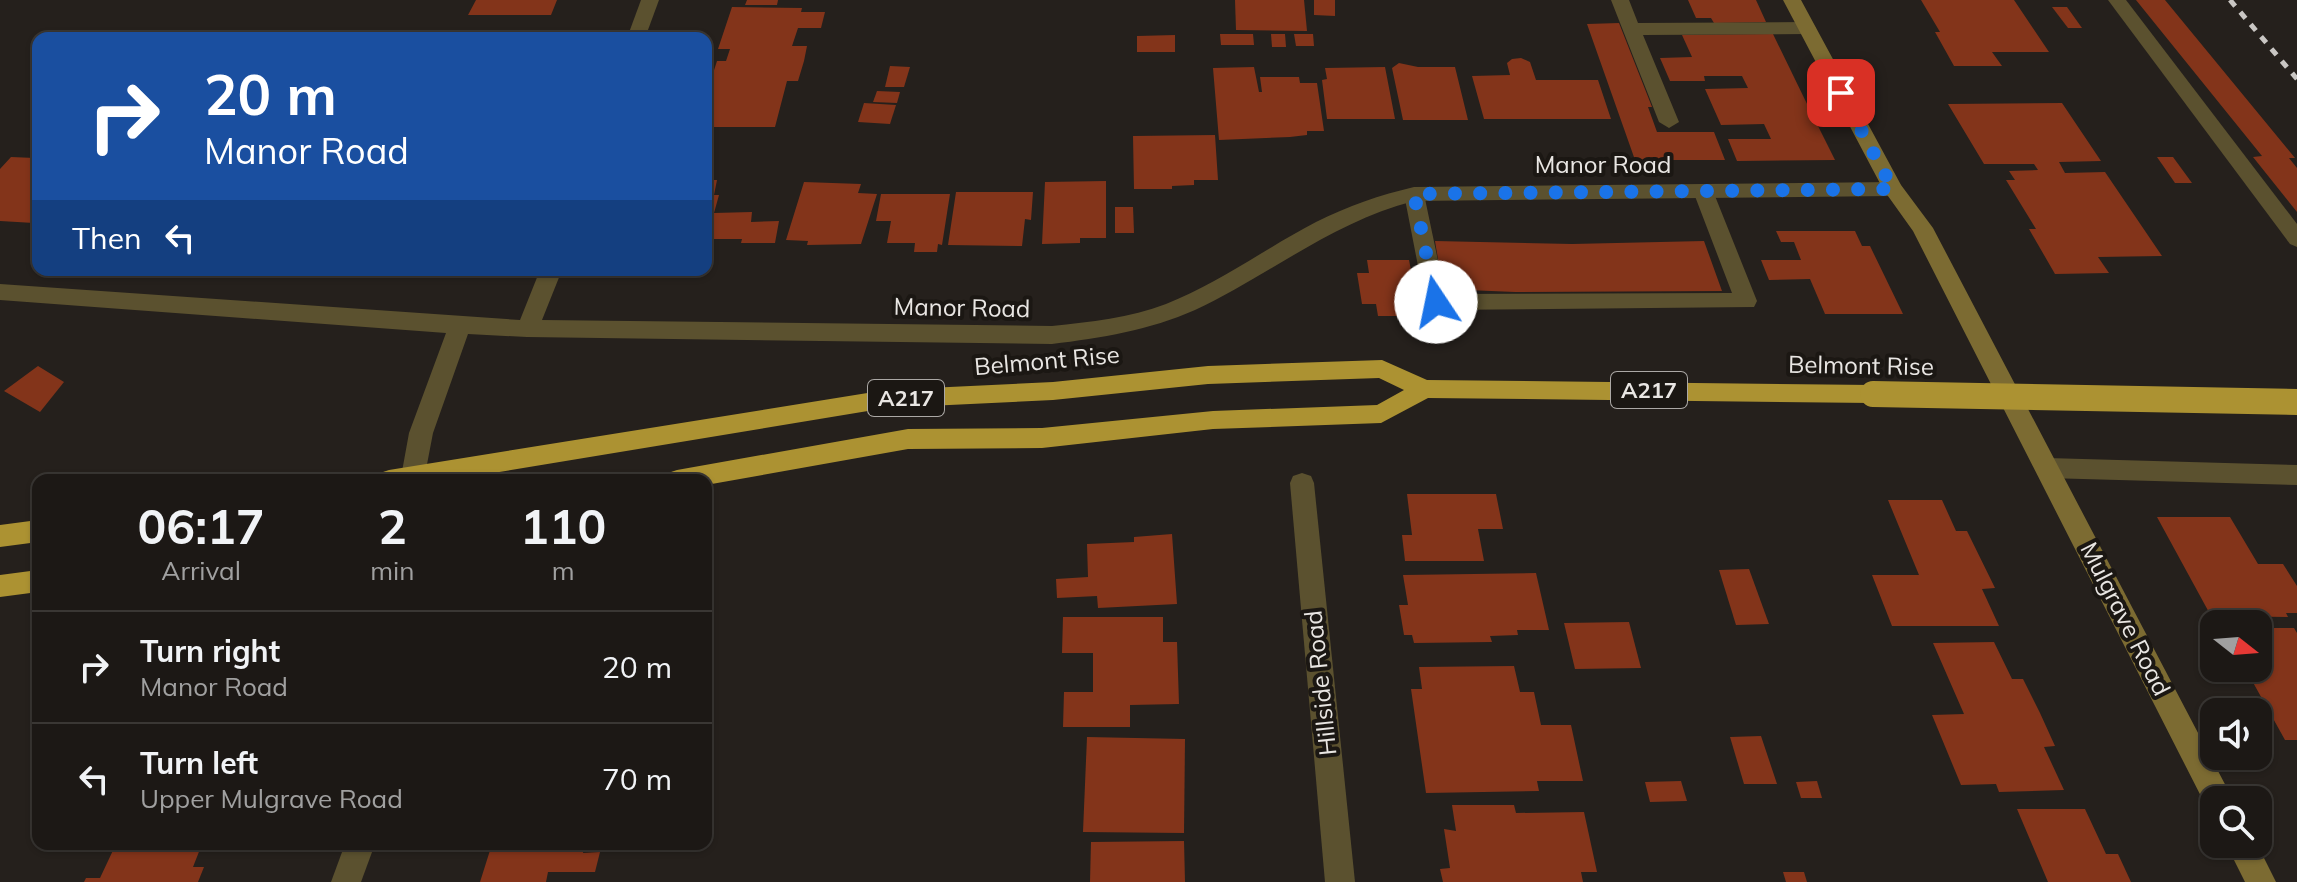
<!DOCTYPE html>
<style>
body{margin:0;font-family:Mulish,sans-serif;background:#25211e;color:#f1f3f6;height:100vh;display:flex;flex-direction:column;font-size:30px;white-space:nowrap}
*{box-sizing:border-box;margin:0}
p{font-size:26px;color:#a0a0a0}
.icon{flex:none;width:44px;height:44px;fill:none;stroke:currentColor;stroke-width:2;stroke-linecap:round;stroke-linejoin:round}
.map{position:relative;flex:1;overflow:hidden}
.details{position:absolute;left:32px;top:474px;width:680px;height:376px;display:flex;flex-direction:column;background:#1c1815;border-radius:16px;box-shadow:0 2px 6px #0004,0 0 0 2px #3a3734}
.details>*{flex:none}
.banner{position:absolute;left:32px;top:32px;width:680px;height:244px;border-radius:16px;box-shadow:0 2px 6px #0004,0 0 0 2px #3a3734;background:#1a4fa0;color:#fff;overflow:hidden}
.needle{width:52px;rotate:107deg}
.controls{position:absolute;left:2200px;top:610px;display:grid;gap:16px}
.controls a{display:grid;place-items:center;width:72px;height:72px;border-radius:16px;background:#1c1815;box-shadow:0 2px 6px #0004,0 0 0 2px #3a3734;font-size:40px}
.pin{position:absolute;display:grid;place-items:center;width:68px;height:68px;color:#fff;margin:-34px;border-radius:16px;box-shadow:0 4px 12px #0006}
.me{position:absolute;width:88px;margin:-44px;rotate:349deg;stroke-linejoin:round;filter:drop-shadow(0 0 6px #0008)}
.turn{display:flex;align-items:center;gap:28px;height:168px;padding:0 40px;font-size:36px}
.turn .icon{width:104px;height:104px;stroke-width:2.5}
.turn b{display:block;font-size:56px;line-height:68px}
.then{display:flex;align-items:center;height:76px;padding:0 40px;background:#0003;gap:16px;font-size:30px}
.eta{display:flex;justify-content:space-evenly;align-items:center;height:136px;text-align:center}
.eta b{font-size:48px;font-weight:700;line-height:56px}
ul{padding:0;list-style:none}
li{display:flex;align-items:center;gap:24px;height:112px;padding:0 40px;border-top:2px solid #3a3734}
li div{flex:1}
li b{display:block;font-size:30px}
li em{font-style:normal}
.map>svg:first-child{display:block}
</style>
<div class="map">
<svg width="2297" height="882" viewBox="0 0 2297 882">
<rect width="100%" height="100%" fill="#25201c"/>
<g fill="#83341a">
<path d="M476 0H557L551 15H468Z"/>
<path d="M747 0H778L777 5H745Z"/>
<path d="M1235 0H1304L1307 31 1236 30Z"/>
<path d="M1314 0H1335V16L1314 15Z"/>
<path d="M1688 0H1756L1766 22 1714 23 1711 18H1696Z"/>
<path d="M1921 0H2014L2049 52H1992L2002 66H1954L1935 32H1940Z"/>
<path d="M2136 0H2165L2295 158H2289L2297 168V212L2253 157 2262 156Z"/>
<path d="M732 7 802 8 801 12H825L821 28H798L792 46H807L804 61 798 81H787L775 127H706V95L717 61H726L730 49H718Z"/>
<path d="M2052 7H2067L2082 28H2068Z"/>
<path d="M1619 23 1652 107H1648L1657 132H1714L1725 160H1635L1587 24Z"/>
<path d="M1220 34H1253L1254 45H1221Z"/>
<path d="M1271 34H1285L1286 47H1272Z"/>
<path d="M1294 34H1313L1314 46H1296Z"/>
<path d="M1773 34 1809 108 1835 160 1737 161 1728 139H1771L1764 124 1721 125 1705 89 1748 88 1742 76H1704L1705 81H1670L1660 58 1692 57 1682 35Z"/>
<path d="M1175 35V52H1137V36Z"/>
<path d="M1521 58 1530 62 1536 80H1598L1611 119H1484L1472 76 1510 75 1507 63 1512 59Z"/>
<path d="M1399 63 1418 67H1455L1468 120H1403L1392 68Z"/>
<path d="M890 66 910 67 904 87H885Z"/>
<path d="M1254 67 1259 92H1262L1260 77H1299L1300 83H1317L1324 131H1307V135L1290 137 1219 140 1213 68Z"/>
<path d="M1385 67 1395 119H1327L1322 80 1327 79 1325 68Z"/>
<path d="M877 91 900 92 897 103 873 102Z"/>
<path d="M864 103 896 105 890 124 858 122Z"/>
<path d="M2062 103 2101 161 2059 162 2065 173 2105 172 2162 256 2098 257 2109 273 2055 274 2029 229H2036L2006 180H2015L2009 171 2038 170 2034 164H1984L1948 104Z"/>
<path d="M1215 135 1218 180H1194V185L1172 186V189H1134L1133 136Z"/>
<path d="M11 157 35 158 31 164H38V219L34 223 0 221V169Z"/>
<path d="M2157 157H2173L2192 183H2175Z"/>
<path d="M706 180H717L714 195H719L714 213 752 212 751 222 779 221 775 243H741L742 239H706Z"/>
<path d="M1106 181V238H1080V243L1042 244 1045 182Z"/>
<path d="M804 182 861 184 858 193 877 194 861 244 807 245 808 241 786 240Z"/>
<path d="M956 192H1033L1031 220 1025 219 1022 246 948 245Z"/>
<path d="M881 194H950L942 245 938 244 937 252H914L915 243H887L891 221H876Z"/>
<path d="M1115 207H1133L1134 233H1115Z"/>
<path d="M1776 231H1855L1862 246H1870L1903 314H1825L1810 279 1769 280 1761 260H1801L1794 242H1781Z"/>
<path d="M1435 241 1572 244 1704 241 1722 291 1515 292 1443 289Z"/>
<path d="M1367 260H1409L1420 316H1378L1376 304H1362L1357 273H1369Z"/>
<path d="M38 366 64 382 40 412 4 391Z"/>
<path d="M1407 494H1496L1503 529H1478L1484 561H1405L1402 535H1412Z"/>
<path d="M1888 500H1942L1956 531H1967L1995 588 1982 589 1999 626H1892L1872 575H1919Z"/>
<path d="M2157 517H2230L2258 564H2283L2297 586V613H2286L2288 617 2211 616Z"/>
<path d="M1172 534 1177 604 1098 608 1097 596 1057 598 1056 579 1088 577 1087 544 1134 542V537Z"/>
<path d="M1749 569 1769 624 1736 625 1719 570Z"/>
<path d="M1536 573 1549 630H1517L1518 635 1490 636 1492 642 1414 643 1412 635H1404L1399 605H1408L1403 575Z"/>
<path d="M1063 617H1163V642H1177L1179 704 1130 705V727H1063L1064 692H1093V653H1062Z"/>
<path d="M1629 622 1641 668 1575 669 1564 623Z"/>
<path d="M2258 628H2294L2297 633V740H2285L2245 668H2258Z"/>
<path d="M1994 642 2012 679H2023L2040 713 2055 746 2044 747 2064 790 1999 792 1996 784 1961 785 1932 715 1964 714 1933 643Z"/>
<path d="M1514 666 1520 692H1534L1541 725H1571L1583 781H1537L1539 791 1426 793 1411 689H1422L1419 667Z"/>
<path d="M1761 736 1777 784H1744L1730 737Z"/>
<path d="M1087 737 1185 739 1184 833 1083 832Z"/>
<path d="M1681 781 1687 801 1650 802 1645 782Z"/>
<path d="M1817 781 1822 798H1801L1796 782Z"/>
<path d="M1452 805H1514L1516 813 1584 812 1597 872H1581L1583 882H1443L1440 869 1450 868 1444 829 1456 831Z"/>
<path d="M2017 809H2085L2106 854H2118L2131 882H2048Z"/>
<path d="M1184 841 1185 882H1090L1091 842Z"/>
<path d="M116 844H202L193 867H204L198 882H84L86 878H100Z"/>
<path d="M492 844H585L583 853 600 852 595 872H548L546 882H480Z"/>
<path d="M1783 872H1804L1807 882H1786Z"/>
</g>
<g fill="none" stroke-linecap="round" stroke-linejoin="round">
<g fill="#5b512f" fill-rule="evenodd">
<path d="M1611 0H1629L1638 23 1807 22 1816 28 1807 34 1643 35 1679 122 1669 128 1659 122Z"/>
<path d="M1703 184 1710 186 1713 191 1757 301 1754 307 1436 310 1428 308 1425 302 1404 194 1407 189H1421L1424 194 1445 294 1732 293 1693 191 1696 186Z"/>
<path d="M2047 458 2297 465V485L2047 478 2038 475 2035 468 2038 461Z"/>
</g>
<g fill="#5b512f" fill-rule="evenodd">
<path d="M641 0H659L645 38H627Z"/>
<path d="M2108 0H2126L2297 224V247L2290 244Z"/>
<path d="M1893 182 1900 184 1903 189 1900 194 1893 196 1414 201C1332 222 1270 275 1195 310 1150 330 1101 338 1052 344L527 337 468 334 433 433 424 480H402L401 477 409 433 446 333 0 300V284L520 320 540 270H562L542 320 1052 326C1090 322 1130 318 1166 304 1219 283 1266 248 1316 222 1348 206 1380 195 1414 187Z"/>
<path d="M1302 473 1311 476 1314 483 1355 882H1325L1290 483 1293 476Z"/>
<path d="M345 844H375L361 882H331Z"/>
</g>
<g fill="#7c6b32" fill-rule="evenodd">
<path d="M1783 0H1801L1901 185 1933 228 2228 790 2233 800H2214V813L2208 810 1913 231 1883 189Z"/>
<path d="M2226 844H2257L2276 882H2245Z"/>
</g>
<g fill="#ac9232" fill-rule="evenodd">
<path d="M1382 360 1427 380 1873 385 1881 388 1885 394 1881 400 1873 403 1428 398 1381 423 1213 429 1042 448 908 449 706 485V480H665L668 473 677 470 908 429 1042 428 1213 411 1377 405 1404 390 1379 378 1208 384 1053 400 886 408 451 480H377L380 473 389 470 886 390 1053 382 1208 366Z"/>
<path d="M38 520V542L0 547V525Z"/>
<path d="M38 570V592L0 597V575Z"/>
</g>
<path stroke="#c9c6c3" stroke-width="5" stroke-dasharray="8 8" stroke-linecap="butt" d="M2230 0 2297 79"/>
<path stroke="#ac9232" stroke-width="26" d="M1873 394 2297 402"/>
</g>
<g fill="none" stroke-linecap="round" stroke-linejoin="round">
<path stroke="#1a73e8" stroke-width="14" stroke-dasharray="0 25.2" d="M1436 302 1414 194 1893 189 1841 93"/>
</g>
<g text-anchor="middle" stroke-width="8" stroke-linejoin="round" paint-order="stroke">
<g fill="#1b1713" stroke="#aba8a5" stroke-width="2">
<rect x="1611" y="372" width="76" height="36" rx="6"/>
<rect x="868" y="380" width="76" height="36" rx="6"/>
</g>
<g font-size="22" font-weight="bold" fill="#e9e6e3">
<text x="1649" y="398">A217</text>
<text x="906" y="406">A217</text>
</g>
<g font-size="24" fill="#e9e6e3" stroke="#1b1713">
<text x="1603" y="173">Manor Road</text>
<text transform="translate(962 308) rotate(1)" y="8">Manor Road</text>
<text transform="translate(1047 361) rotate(-5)" y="8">Belmont Rise</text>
<text transform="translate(1861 366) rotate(1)" y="8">Belmont Rise</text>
<text transform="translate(2125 619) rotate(63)" y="8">Mulgrave Road</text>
<text transform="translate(1321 683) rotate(-96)" y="8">Hillside Road</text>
</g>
</g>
</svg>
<div class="controls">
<a><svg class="needle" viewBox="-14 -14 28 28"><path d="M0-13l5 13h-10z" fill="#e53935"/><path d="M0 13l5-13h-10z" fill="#a0a0a0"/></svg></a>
<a><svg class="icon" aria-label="sound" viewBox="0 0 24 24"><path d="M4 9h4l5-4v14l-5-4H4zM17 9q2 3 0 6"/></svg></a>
<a><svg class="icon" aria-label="search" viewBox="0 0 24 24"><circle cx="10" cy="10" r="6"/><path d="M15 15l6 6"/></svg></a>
</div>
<div class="pin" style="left:1841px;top:93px;background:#d93025"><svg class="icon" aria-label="arrive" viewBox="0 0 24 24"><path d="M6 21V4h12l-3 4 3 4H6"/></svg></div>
<svg class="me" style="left:1436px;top:302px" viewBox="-20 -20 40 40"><circle r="19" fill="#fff"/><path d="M0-13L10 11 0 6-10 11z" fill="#1a73e8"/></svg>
<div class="banner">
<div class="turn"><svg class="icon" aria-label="right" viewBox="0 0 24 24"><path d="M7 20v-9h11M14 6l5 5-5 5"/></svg><div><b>20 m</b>Manor Road</div></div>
<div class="then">Then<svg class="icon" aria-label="left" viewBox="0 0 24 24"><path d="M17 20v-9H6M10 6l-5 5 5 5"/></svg></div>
</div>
<section class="details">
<div class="eta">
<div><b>06:17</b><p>Arrival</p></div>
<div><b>2</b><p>min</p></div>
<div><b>110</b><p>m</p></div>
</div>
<ul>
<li><svg class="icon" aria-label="right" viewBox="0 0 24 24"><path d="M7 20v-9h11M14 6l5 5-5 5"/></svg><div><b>Turn right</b><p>Manor Road</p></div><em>20 m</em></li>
<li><svg class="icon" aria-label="left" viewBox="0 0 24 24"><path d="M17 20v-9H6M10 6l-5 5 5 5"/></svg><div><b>Turn left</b><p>Upper Mulgrave Road</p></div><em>70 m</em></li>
</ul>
</section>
</div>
